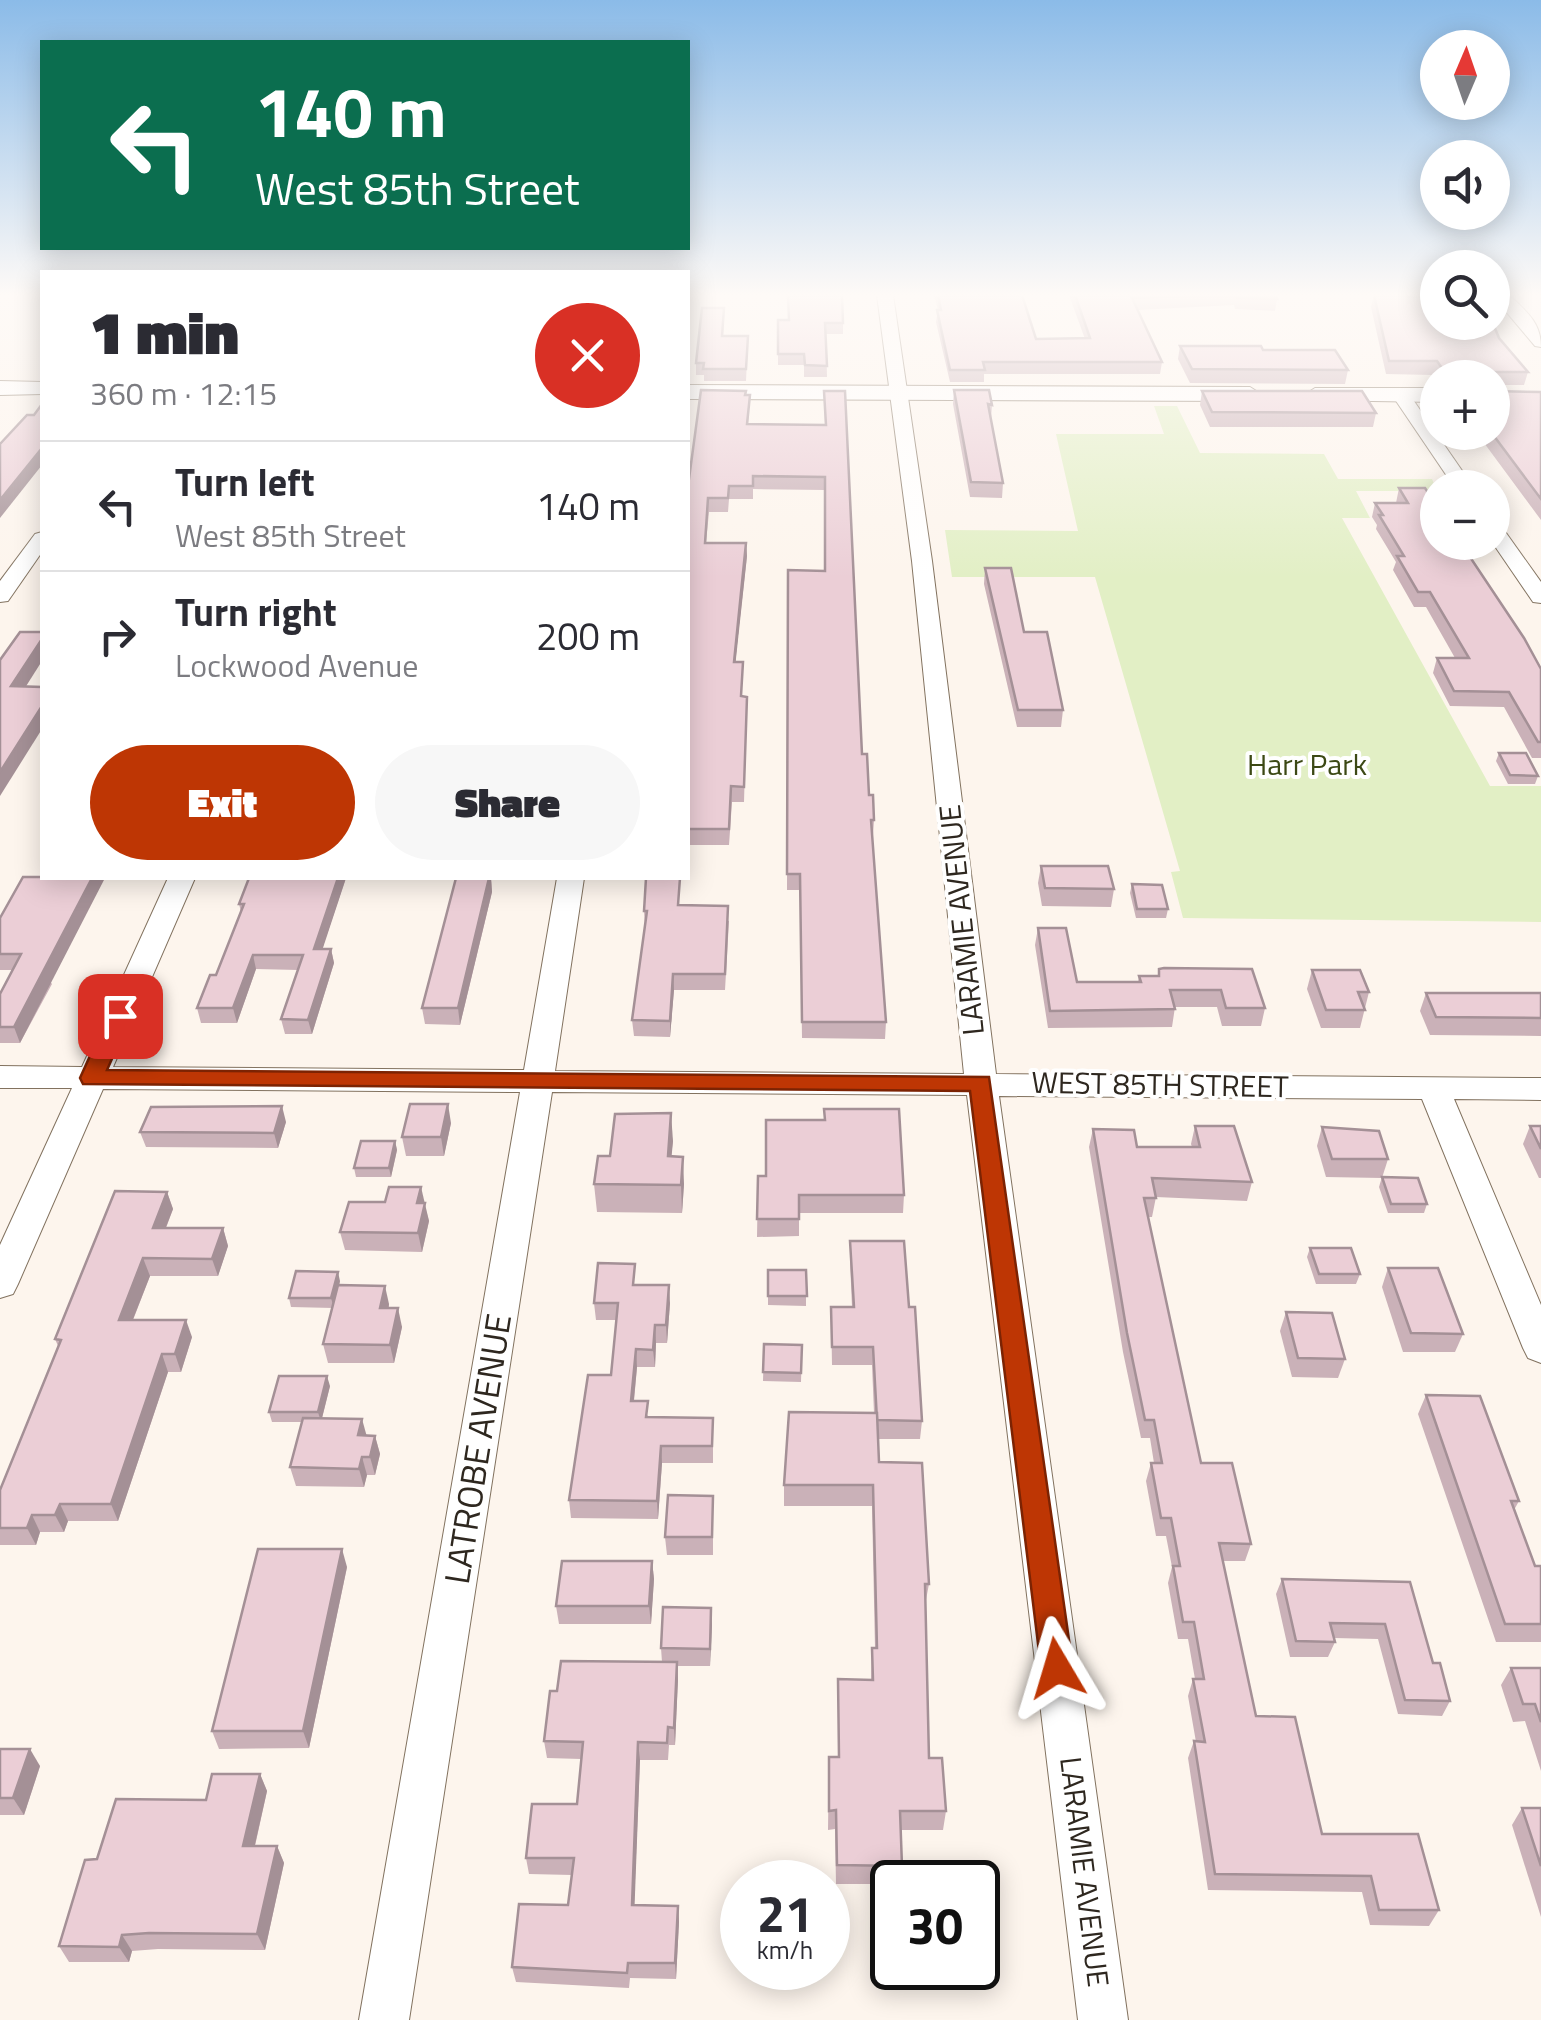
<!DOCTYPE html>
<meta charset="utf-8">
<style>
body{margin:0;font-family:"Titillium Web",sans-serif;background:#f7f7f7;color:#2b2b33;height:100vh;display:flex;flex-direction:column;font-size:38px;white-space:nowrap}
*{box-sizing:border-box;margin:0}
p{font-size:32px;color:#7c7c81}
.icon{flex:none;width:55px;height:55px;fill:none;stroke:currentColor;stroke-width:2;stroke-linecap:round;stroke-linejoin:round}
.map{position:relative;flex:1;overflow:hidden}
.panel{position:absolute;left:40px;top:270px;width:650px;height:610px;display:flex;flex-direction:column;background:#fff;border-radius:0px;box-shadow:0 5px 25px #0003}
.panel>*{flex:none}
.guide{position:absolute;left:40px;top:40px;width:650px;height:210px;border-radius:0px;box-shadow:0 5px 25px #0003;background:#0b6e4f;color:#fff;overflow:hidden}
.needle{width:65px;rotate:2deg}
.buttons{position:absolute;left:1420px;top:30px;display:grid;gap:20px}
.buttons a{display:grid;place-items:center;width:90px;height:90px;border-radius:50%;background:#fff;box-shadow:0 5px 25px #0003;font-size:50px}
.speed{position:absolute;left:720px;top:1860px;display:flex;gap:20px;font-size:50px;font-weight:700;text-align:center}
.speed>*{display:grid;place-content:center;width:130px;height:130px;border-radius:50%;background:#fff;box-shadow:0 5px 25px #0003;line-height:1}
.speed small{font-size:25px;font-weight:400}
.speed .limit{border:5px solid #111;border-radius:15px;background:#fff;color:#111}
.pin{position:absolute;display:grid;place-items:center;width:85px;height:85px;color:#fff;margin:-42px;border-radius:20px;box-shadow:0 5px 15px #0006}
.me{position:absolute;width:110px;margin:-55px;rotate:353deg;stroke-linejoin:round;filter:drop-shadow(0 0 8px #0008)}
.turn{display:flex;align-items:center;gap:35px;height:210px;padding:0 50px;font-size:45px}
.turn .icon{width:130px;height:130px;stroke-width:2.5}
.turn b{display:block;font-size:70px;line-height:85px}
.round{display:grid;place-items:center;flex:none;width:105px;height:105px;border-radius:52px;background:#f7f7f7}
.head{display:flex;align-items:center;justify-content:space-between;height:170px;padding:0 50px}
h1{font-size:60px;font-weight:800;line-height:75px}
.action{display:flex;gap:20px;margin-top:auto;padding:20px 50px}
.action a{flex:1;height:115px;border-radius:60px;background:#be3604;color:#fff;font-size:40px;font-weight:800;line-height:115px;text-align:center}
.action a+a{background:#f7f7f7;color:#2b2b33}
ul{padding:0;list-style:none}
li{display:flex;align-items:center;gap:30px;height:130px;padding:0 50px;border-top:2px solid #e1e1e2}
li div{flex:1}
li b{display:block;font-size:38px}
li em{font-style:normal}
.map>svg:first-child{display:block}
</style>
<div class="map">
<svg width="1541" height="2020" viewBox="0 0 1541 2020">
<rect width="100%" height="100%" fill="#fdf5ed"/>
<path fill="#e2efc5" d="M1154 406H1177L1200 453 1324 454 1338 479H1432L1437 491H1356L1370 518H1342L1490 786H1541V922L1183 918 1171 872 1180 871 1095 577H952L945 530 1078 531 1056 434H1164Z"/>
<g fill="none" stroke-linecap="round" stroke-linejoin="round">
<g stroke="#82725f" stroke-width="2">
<g id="minor">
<path d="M877 295H893L932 561 996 1074 1541 1078V1100L1454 1099 1541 1305V1363L1528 1358 1523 1348 1422 1099 999 1096 1128 2020H1078L967 1095 552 1092 409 2020H359L520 1092 103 1089 18 1284 13 1294 0 1298V1245L72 1088H0V1066L82 1067 168 878H195L113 1067 524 1070 557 878H584L555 1071 964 1074 912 561Z"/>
<path d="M1492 295H1509C1526 311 1541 322 1541 347L1535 346Z"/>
<path d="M1401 390 1407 391 1474 488H1455L1392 395Z"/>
<path d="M1492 521 1499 523 1541 582V603L1533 602 1492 542Z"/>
<path d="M42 532V552L8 601 0 602V581L35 534Z"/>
</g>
</g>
<g stroke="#82725f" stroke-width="2">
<g id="tertiary">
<path d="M0 381 42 382V394L0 395Z"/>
<path d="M688 385 1250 387 1261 394 1250 401 688 399Z"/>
<path d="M1315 388H1438V402L1307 400 1304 395Z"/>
</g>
</g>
<use href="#minor" fill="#fff" fill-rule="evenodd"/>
<use href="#tertiary" fill="#fff" fill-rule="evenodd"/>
</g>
<g fill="#cab1b8">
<path d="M934 295H1022L1036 339H1085L1069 295H1274L1277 299 1275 311 1235 309 1234 305 1137 310 1162 362 1160 374H984V382H950L936 322 938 310Z"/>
<path d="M1374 295 1499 338 1528 372 1524 385H1493V391L1541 392V520L1476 432H1492V378H1438V380L1433 375 1386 374 1371 307Z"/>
<path d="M724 320 723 336H748L746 381H704V375H696V363Z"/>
<path d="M778 320 843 323V334H826L827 377H804V365H778Z"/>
<path d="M1180 346 1348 370 1345 384 1190 383 1178 359Z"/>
<path d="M954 390 992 405 991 419 1003 483 1002 498 970 497 953 404Z"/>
<path d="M824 391 862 754 874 820 873 835H872L886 1022 885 1039 802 1038 800 890H787L788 570 825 571V490L753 489V499H729L728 512H709L706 543H746L747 556 735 662 742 696 747 697 744 802H732L729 845H688V486L745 395H750L748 424 825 425Z"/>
<path d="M1202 391 1376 413 1373 427H1210L1200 405Z"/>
<path d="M1399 488 1541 669V758H1532L1504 707 1450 706 1433 673 1437 658H1455L1426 607H1414L1393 570 1396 562 1376 529 1377 525 1372 517 1375 503H1396Z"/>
<path d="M985 568 1024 632 1063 710 1061 727H1017L984 584Z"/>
<path d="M1499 753 1538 776 1535 784H1508L1496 761Z"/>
<path d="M1041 866 1114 889 1111 907 1042 906 1038 883Z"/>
<path d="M346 878 322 949H331L334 963 312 1034H285L281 1019 298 970 256 969 237 1023H201L197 1008 216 975 241 912 239 904Z"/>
<path d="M424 878H491L492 892 460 1025 425 1024 422 1008 456 878Z"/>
<path d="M1132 884 1168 909 1166 918H1136L1130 893Z"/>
<path d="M680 905 729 921 725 990H674L670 1037 634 1036 632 1020 645 927 644 911Z"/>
<path d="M0 918 52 984 20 1043H0V994L12 970H0Z"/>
<path d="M1038 928 1077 982H1138L1139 976H1158L1159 969 1164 968 1265 1008 1261 1026H1222L1217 1007H1175L1172 1027 1048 1028 1035 945Z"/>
<path d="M1312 970 1369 992 1360 1028H1321L1307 989Z"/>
<path d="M1426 993H1541V1036L1430 1035 1420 1011Z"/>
<path d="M286 1122 278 1148 146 1147 140 1132Z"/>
<path d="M451 1123 444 1156H406L402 1137Z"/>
<path d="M1195 1126 1252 1182 1247 1201 1156 1197 1152 1217H1148L1201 1463 1251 1544 1245 1561H1223L1256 1716 1322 1834 1439 1910 1429 1926 1370 1925 1362 1892 1208 1890 1188 1758 1194 1741 1196 1742 1188 1696 1193 1679H1195L1188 1639H1178L1168 1583 1172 1567 1166 1536H1156L1146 1481 1151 1463H1154L1150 1438H1141L1123 1352 1089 1147 1093 1129 1137 1147H1192L1191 1144Z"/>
<path d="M1530 1126H1541V1178H1539L1523 1144Z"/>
<path d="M1322 1127 1388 1159 1382 1178 1326 1177 1317 1146Z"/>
<path d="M395 1141 397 1150 391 1177H356L354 1168Z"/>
<path d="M673 1141 671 1156 684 1184 682 1213 597 1212 594 1184 610 1156Z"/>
<path d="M758 1176 904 1195 903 1213H799V1236L757 1237Z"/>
<path d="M1382 1177 1427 1204 1424 1213H1388L1379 1187Z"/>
<path d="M167 1192 173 1209 166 1228H223L228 1246 218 1276H150L133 1320 192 1337 181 1372H168L118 1521H68L64 1532H40L36 1545H0V1490L58 1346 55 1339Z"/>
<path d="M424 1203 429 1221 422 1252 345 1250 340 1232Z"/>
<path d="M850 1241 909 1307 922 1421 920 1439H878L879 1462 929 1584 925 1605 929 1758 946 1811 943 1830H900L902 1866 900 1882H892V1884H836L835 1829 828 1830 829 1757H838V1679L871 1680 872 1648H875L872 1506H784V1485L874 1413 872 1365H832L831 1307H852L850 1260Z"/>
<path d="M1310 1248 1360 1274 1356 1284H1316L1307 1257Z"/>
<path d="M1388 1268 1463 1334 1455 1352H1403L1382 1287Z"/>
<path d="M806 1270V1306L768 1305V1296Z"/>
<path d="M340 1281 339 1285 389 1304V1308L402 1327 394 1363H328L323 1344 333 1308 291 1307 289 1298Z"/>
<path d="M636 1285 670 1303 667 1343H656L655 1367H637L634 1401 649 1417 713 1418V1463H662L658 1519 571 1518 569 1500 611 1375 616 1320H596L594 1303Z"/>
<path d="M1286 1312 1345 1359 1338 1378 1292 1377 1280 1331Z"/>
<path d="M764 1344 802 1345 801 1382 763 1381Z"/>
<path d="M330 1386 322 1418 367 1436H375L380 1454 375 1475H367L364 1487 296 1486 290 1467 302 1422H272L269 1412Z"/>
<path d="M1426 1395 1519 1501 1514 1510 1535 1566H1541V1642H1496L1418 1414Z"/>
<path d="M713 1496V1555H667L665 1537Z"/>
<path d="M652 1561 654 1579 651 1624H559L556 1606Z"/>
<path d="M347 1567 309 1748 219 1749 212 1731Z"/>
<path d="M1282 1579 1410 1582 1433 1663 1450 1701 1442 1716 1398 1714 1378 1639 1334 1638 1335 1642 1328 1657H1290L1276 1594Z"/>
<path d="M711 1608 710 1666H678V1679L675 1745H669L668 1760H640L634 1905 678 1906 679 1922 676 1979 630 1978 629 1988 516 1982 512 1967 568 1905 572 1875 529 1874 526 1858 577 1804 581 1759 547 1758 544 1741 557 1691 662 1662 661 1648Z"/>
<path d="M1511 1668H1541V1771L1525 1721 1513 1722 1501 1685Z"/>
<path d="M0 1749 40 1766 24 1815H0Z"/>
<path d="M260 1774 267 1791 255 1846H277L284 1863 265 1950 158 1949 132 1951 129 1962H69L59 1946 97 1859 206 1800Z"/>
<path d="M1522 1808H1541V1917L1512 1825Z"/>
</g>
<g fill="#a49096">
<path d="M42 448V465L0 518V500Z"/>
<path d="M746 543 747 556 734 677V662Z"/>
<path d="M42 639V661L16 702 11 686Z"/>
<path d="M42 706V729L0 796V772Z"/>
<path d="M92 878H105L20 1043 14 1027Z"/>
<path d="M338 878H346L318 963 314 949Z"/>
<path d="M486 878H491L492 892 460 1025 458 1008Z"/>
<path d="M331 949 334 963 312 1034 308 1020Z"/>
<path d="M253 955 256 969 237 1023 233 1008Z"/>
<path d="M673 974 674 990 670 1037V1021Z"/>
<path d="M448 1104 451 1123 444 1156 441 1137Z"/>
<path d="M282 1106 286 1122 278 1148 274 1133Z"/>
<path d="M671 1113 673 1141 669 1184 668 1156Z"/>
<path d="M395 1141 397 1150 391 1177 389 1168Z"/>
<path d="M683 1157 684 1184 682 1213 681 1185Z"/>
<path d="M421 1187 429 1221 422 1252 418 1233 417 1203Z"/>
<path d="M167 1192 173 1209 159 1245 153 1228Z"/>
<path d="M223 1228 228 1246 218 1276 212 1259Z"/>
<path d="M143 1258 150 1276 126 1337 119 1320Z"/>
<path d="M338 1272 340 1281 334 1308 331 1298Z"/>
<path d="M669 1285 670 1303 667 1343 666 1325Z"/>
<path d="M385 1286 389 1304 385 1326 380 1308Z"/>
<path d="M398 1308 402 1327 394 1363 390 1345Z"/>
<path d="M186 1320 192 1337 181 1372 175 1354Z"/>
<path d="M655 1325 656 1343 655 1367 653 1350Z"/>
<path d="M636 1349 637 1367 632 1419 631 1401Z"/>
<path d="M162 1354 168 1372 118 1521 111 1504Z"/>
<path d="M327 1376 330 1386 321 1422 318 1412Z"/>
<path d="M362 1419 367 1437 358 1435Z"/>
<path d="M375 1436 380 1454 375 1475 370 1457Z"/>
<path d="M661 1446 662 1463 658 1519 657 1501Z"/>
<path d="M362 1457 367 1475 364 1487 359 1469Z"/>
<path d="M60 1504 68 1521 64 1532 55 1515Z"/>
<path d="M32 1515 40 1532 36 1545 27 1528Z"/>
<path d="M342 1549 347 1567 309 1748 303 1731Z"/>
<path d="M652 1561 654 1579 651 1624 649 1606Z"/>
<path d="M711 1608 712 1625 710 1666V1649Z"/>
<path d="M677 1662 678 1679 675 1745 674 1728Z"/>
<path d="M638 1742 640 1760 634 1921 632 1905Z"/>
<path d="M30 1749 40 1766 24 1815 13 1798Z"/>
<path d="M260 1774 267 1791 251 1862 243 1846Z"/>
<path d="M277 1846 284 1863 265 1950 257 1934Z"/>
<path d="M678 1906 679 1922 676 1979 675 1963Z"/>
<path d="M122 1935 132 1951 129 1962 119 1947Z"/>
</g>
<g fill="#ebced6" stroke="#a49096" stroke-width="2.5">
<path d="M788 295H842L843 323H825L827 366 805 365 804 354H778V320H789Z"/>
<path d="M938 295H1022L1036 339 1090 338 1075 295H1204L1132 298 1162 362H983L985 370H950L937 310H941Z"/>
<path d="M1236 295H1274L1277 299 1237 298Z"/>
<path d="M1374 295 1438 297V322H1492V321L1499 338 1528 372H1493V391L1541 392V499L1491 432H1492V378H1449L1437 361H1389Z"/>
<path d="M702 308H724L722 336H748L746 369H703L704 363H696Z"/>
<path d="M1180 346H1261L1263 350H1335L1348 370 1192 369Z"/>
<path d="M701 390 746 391 745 395H750L747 424 826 425 824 391H845L862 754H867L869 795H873L874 820H871L886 1022H802L800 874H787L788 570 825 571V477L753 476V486H729L728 498H708L705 543H746L734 662H743L741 696 747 697 744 787 731 786 729 829H688V486Z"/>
<path d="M954 390H989L992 405 988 404 1003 483 971 482Z"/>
<path d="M1202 391H1362L1376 413 1212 412Z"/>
<path d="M42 404V448L0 500V444L27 415H34Z"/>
<path d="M1399 488H1425L1438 508V542H1460L1524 638 1541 669V742H1538L1509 692 1454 691 1437 658H1469L1430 592H1418L1397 556H1404L1379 515H1383L1375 503H1408Z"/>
<path d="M985 568H1011L1024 632H1047L1063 710H1018Z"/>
<path d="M20 632H42V639L11 686 42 687V706L0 772V660Z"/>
<path d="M1499 753H1526L1538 776 1510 775Z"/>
<path d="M1041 866H1108L1114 889 1045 888Z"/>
<path d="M42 875V878H92L14 1027H0V994L21 954H0V918L23 877H41Z"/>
<path d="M249 878H338L314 949H331L308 1020 281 1019 303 955H253L233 1008H197L210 975H216L244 904H239Z"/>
<path d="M456 878H489L458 1008H422Z"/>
<path d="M646 878H680L678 905 728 906 725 974H673L670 1021 632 1020 647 911H644Z"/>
<path d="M1132 884 1162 885 1168 909H1137Z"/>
<path d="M1038 928H1066L1077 982H1141L1139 976H1159V969L1164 968 1252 969 1265 1008H1226L1221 990H1170L1175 1009 1050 1011Z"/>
<path d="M1312 970H1360L1369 992H1358L1365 1010H1326Z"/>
<path d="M1426 993H1541V1018L1436 1017Z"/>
<path d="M410 1104H448L441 1137H402Z"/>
<path d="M282 1106 274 1133 140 1132 151 1107Z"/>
<path d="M824 1109H899L904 1195H799V1219H757L758 1176H766V1120H825Z"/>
<path d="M671 1113 668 1156 683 1157 681 1185 594 1184 598 1156H610L615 1114Z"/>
<path d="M1195 1126H1234L1252 1182 1152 1178 1156 1198H1144L1201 1463H1232L1251 1544 1219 1543 1256 1716 1295 1717 1322 1834H1418L1439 1910H1379L1371 1876 1215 1874 1194 1741 1205 1742 1193 1679H1204L1194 1622H1183L1173 1566H1180L1171 1518H1161L1151 1463H1162L1154 1420H1145L1127 1333 1093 1129 1134 1130 1137 1147H1200Z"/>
<path d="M1530 1126H1541V1149Z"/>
<path d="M1322 1127 1379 1131 1388 1159H1332Z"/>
<path d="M361 1141H395L389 1168H354Z"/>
<path d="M1382 1177 1418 1178 1427 1204H1391Z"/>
<path d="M389 1187H421L417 1203H425L418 1233 340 1232 349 1202H385Z"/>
<path d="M115 1191 167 1192 153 1228H223L212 1259 143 1258 119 1320H186L175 1354H162L111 1504H60L55 1515H32L27 1528H0V1490L61 1340 55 1339Z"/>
<path d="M850 1241H904L909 1307H915L922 1421 877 1420 873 1347H832L831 1307H854Z"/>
<path d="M1310 1248H1351L1360 1274H1319Z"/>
<path d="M598 1263 635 1264 633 1285H669L666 1325H655L653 1350 636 1349 631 1401H648L646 1417 713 1418 712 1446H661L657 1501 569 1500 588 1375H611L618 1303H594Z"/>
<path d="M1388 1268H1438L1463 1334 1411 1333Z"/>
<path d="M768 1270H806L807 1296H768Z"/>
<path d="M296 1271 338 1272 331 1298H289Z"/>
<path d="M338 1285 385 1286 380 1308H398L390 1345 323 1344Z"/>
<path d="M1286 1312 1332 1313 1345 1359 1298 1358Z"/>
<path d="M764 1344 802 1345 801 1373 763 1372Z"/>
<path d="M279 1376H327L318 1412H269Z"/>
<path d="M1426 1395 1480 1396 1519 1501H1511L1535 1566H1541V1624H1505Z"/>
<path d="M789 1412 877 1413 879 1462 922 1463 929 1584H925L929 1758H942L946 1811H900L902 1866 837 1865 836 1810 829 1811V1757H839L838 1679 873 1680 872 1648H877L873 1485H784Z"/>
<path d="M303 1418 362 1419 358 1435 375 1436 370 1457H362L359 1469 290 1467Z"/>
<path d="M668 1495 713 1496 712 1537H665Z"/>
<path d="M258 1549H342L303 1731H212Z"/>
<path d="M562 1561H652L649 1606H556Z"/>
<path d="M1282 1579 1410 1582 1433 1663H1440L1450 1701 1405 1700 1385 1624 1330 1623 1335 1642 1296 1641Z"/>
<path d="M663 1607 711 1608 710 1649 661 1648Z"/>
<path d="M561 1661 677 1662 674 1728 668 1727 667 1743 638 1742 632 1905 678 1906 675 1963H628L627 1973 512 1967 519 1904 568 1905 574 1858H526L532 1804H577L583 1742 544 1741 550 1691H557Z"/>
<path d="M1511 1668H1541V1722L1535 1704H1523Z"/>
<path d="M0 1749H30L13 1798H0Z"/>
<path d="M212 1774H260L243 1846H277L257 1934 149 1933 122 1935 119 1947 59 1946 85 1860 97 1859 116 1799 206 1800Z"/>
<path d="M1522 1808H1541V1866Z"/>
</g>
<linearGradient id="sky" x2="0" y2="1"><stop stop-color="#8bbbe8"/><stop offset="0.51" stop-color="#fefaf7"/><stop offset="1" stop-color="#fefaf7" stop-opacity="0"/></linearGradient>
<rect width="1541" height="578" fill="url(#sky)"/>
<path fill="#be3604" stroke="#7c2303" stroke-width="2.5" d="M120 1008 131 1016 107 1070 989 1077 1073 1668 1069 1679 1057 1684 1045 1679 1041 1668 970 1091 83 1084 80 1078 108 1016Z"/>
<g text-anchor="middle" stroke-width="8" stroke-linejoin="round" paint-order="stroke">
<g font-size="30" fill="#3c4915" stroke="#fff">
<text x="1307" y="775">Harr Park</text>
</g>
<g font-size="30" fill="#2e271f" stroke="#fff">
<text transform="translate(962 920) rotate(-96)" y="10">LARAMIE AVENUE</text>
<text transform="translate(1160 1085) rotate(1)" y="10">WEST 85TH STREET</text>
<text transform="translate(1084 1872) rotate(83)" y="10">LARAMIE AVENUE</text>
</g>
<g font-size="35" fill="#2e271f" stroke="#fff">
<text transform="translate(478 1449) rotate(-81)" y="12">LATROBE AVENUE</text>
</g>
</g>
</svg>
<div class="buttons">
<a><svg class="needle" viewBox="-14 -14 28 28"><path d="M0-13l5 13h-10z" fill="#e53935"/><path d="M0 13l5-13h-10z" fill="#7c7c81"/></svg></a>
<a><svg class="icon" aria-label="sound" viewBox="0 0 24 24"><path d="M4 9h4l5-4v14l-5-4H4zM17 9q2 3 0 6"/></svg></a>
<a><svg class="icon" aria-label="search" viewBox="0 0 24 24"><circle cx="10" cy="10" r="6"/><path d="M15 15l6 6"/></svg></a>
<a>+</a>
<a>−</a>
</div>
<div class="speed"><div>21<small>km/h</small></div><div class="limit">30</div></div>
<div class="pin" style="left:120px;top:1016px;background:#d93025"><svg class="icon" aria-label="arrive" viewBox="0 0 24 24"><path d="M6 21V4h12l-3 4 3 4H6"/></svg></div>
<svg class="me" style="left:1057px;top:1668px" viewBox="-20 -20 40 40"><path d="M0-17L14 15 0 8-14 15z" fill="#be3604" stroke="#fff" stroke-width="4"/></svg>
<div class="guide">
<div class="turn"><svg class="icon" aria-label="left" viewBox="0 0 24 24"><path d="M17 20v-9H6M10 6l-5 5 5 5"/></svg><div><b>140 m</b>West 85th Street</div></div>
</div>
<section class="panel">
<div class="head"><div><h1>1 min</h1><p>360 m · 12:15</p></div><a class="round" style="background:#d93025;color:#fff"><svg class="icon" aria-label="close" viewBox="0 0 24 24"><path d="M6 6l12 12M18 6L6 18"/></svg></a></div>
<ul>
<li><svg class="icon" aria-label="left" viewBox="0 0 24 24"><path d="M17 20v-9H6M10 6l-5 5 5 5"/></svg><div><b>Turn left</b><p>West 85th Street</p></div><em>140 m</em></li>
<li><svg class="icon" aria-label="right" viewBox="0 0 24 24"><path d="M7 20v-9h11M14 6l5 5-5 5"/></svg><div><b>Turn right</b><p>Lockwood Avenue</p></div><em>200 m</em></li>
</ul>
<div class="action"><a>Exit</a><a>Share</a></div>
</section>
</div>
